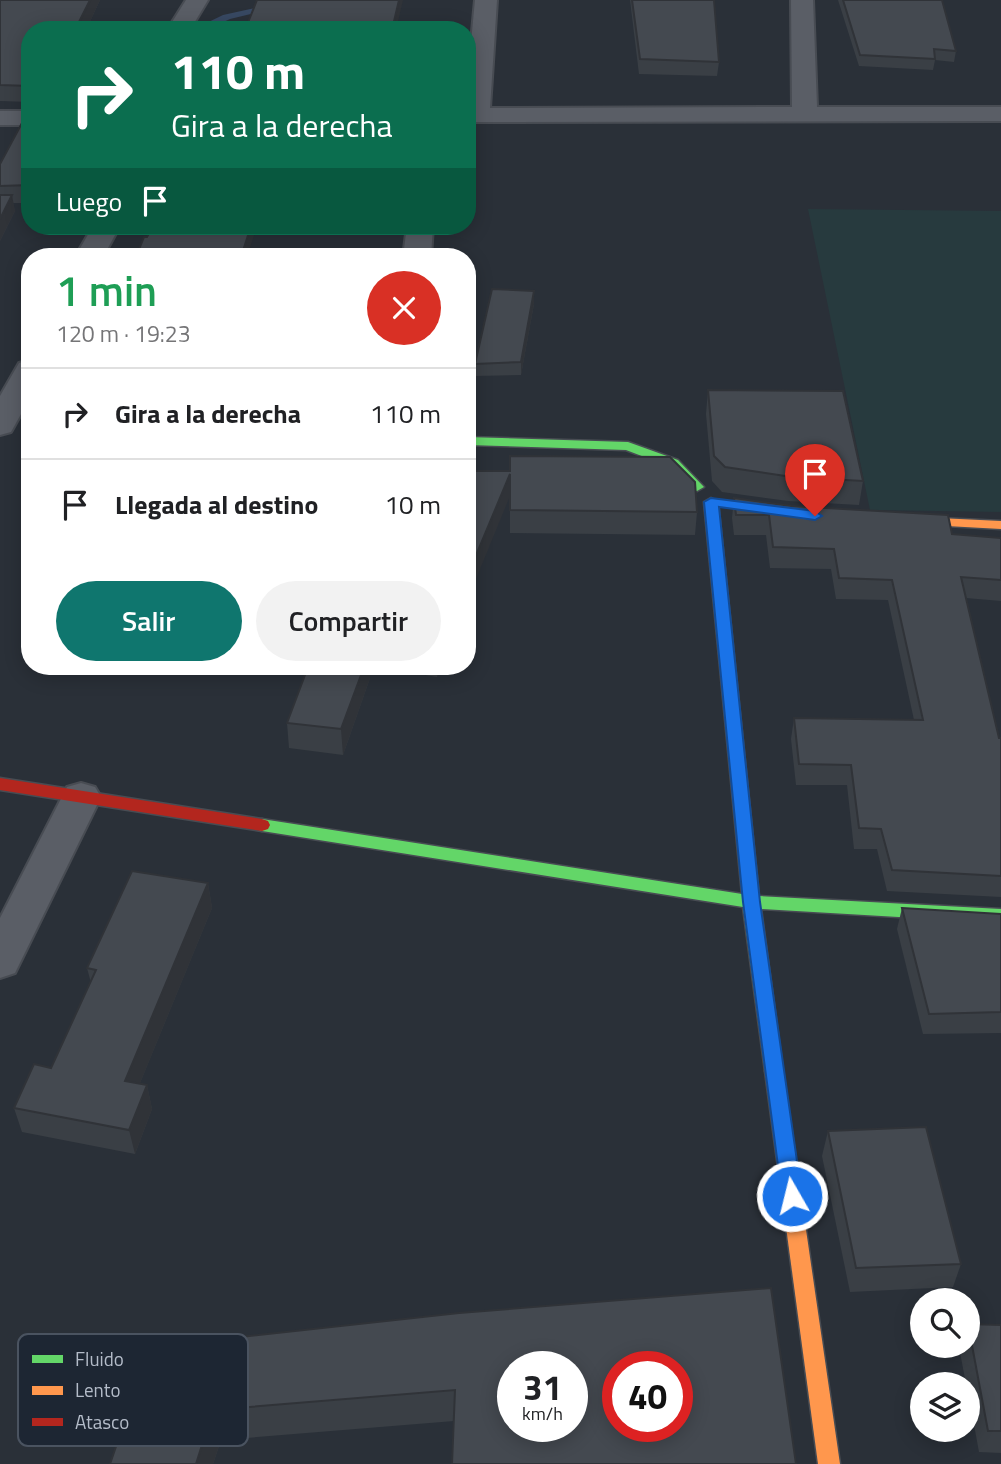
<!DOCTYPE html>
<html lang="es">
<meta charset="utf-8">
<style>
body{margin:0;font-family:"Titillium Web",sans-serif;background:#f2f2f2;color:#202124;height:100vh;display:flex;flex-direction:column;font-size:26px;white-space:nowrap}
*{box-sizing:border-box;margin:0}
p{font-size:23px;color:#757577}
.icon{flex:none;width:38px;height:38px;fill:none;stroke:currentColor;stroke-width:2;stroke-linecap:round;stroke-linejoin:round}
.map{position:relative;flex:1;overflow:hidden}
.details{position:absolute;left:21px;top:248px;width:455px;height:427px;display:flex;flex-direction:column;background:#fff;border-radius:28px;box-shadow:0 4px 18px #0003}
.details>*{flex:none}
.banner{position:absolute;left:21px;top:21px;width:455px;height:214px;border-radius:28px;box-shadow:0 4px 18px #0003;background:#0b6e4f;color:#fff;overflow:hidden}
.tools{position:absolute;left:910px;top:1288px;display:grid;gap:14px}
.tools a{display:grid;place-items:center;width:70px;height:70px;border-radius:50%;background:#fff;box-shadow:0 4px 18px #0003;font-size:35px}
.speed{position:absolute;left:497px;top:1351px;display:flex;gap:14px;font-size:35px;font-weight:700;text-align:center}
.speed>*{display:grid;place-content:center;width:91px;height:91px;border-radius:50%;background:#fff;box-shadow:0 4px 18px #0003;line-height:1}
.speed small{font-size:18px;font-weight:400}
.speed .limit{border:10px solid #d22;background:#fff;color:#111}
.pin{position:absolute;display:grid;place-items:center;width:60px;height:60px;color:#fff;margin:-72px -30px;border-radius:50% 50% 50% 0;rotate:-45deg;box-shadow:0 0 7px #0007}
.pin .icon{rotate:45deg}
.me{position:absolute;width:77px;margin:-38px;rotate:352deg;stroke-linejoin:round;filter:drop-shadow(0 0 5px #0008)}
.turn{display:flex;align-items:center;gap:24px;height:147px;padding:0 35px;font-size:32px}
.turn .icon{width:91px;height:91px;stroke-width:2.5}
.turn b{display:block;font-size:49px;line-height:60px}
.then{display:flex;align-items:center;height:66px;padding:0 35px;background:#0003;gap:14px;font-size:26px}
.round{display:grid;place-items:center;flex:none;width:74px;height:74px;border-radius:37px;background:#f2f2f2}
.headline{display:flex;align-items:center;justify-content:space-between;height:119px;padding:0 35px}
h1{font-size:42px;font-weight:600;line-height:52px;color:#1e9e55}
.cta{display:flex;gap:14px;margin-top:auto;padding:14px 35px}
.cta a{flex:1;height:80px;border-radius:42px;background:#0f766e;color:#fff;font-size:28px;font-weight:600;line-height:80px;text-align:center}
.cta a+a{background:#f2f2f2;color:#202124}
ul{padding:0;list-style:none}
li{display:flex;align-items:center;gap:21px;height:91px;padding:0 35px;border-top:2px solid #e0e0e0}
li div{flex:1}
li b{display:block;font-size:26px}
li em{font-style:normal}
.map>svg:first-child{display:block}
</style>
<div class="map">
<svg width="1001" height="1464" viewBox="0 0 1001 1464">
<rect width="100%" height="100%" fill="#2a3038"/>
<path fill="#273a3e" d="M808 209 1001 211V512L870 510Z"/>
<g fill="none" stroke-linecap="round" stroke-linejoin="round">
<path fill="#384963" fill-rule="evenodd" d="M291 0H310L230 19 206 30H192L223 15Z"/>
<g stroke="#484c53" stroke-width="4">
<g id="street">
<path d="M186 0H208L190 30H167Z"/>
<path d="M475 0H497L490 108 792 107 791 0H813L817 107H1001V121L467 122V85Z"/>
<rect x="0" y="111" width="30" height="14"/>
<path d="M93 226H120L103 257H75Z"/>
<path d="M407 226H433L431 257H403Z"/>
<path d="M30 360V398L11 432 0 435V396L19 363Z"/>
<path d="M81 783 95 787 101 797 15 973 0 978V918L67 787Z"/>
</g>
</g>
<g stroke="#484c53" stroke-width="3">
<g id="fast">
<path d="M467 437 628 442 678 460 704 487 697 491 692 490 668 466 626 450 467 445Z"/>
<path d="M711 498 718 502 759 896 1001 909V923L761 909 783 1071 781 1077 774 1079 767 1077 765 1071 743 907 262 831 256 829 254 825 256 821 262 819 742 894 704 502Z"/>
</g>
</g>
<g stroke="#484c53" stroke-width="3">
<g id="slow">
<path d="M897 516 1001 521V529L892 523 890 520Z"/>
<path d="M774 1063 781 1065 783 1071 840 1464H818L765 1071 767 1065Z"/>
</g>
</g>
<g stroke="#484c53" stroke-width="3">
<path id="jam" d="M0 778 262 819 268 821 270 825 268 829 262 831 0 790Z"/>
</g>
<use href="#street" fill="#5a5e66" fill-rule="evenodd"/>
<use href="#fast" fill="#63d668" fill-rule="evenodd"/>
<use href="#slow" fill="#ff974d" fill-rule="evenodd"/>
<use href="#jam" fill="#b3261e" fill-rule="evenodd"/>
</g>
<g fill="#3a3f45">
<path d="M0 0H100L86 30H30V102L0 101Z"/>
<path d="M630 0H714L719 62 717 76 639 74Z"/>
<path d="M838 0H942L956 51 954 62 935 60 933 70 859 66Z"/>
<path d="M30 108V203H13L15 211 0 241V164Z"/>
<path d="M534 304 521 375 475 376V364Z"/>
<path d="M708 390 863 481 859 505 788 501 722 492 712 481 706 414Z"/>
<path d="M467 471 697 512 695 535 510 533V496Z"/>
<path d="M734 498 952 534 1001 538V601L966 598 999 738H1001V897L887 891 877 849H854L847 785H796L791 739 794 718 914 720 888 600 836 599 831 569 770 568 766 535H734L732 518Z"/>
<path d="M308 667H370V678L343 755 289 748 287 723Z"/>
<path d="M386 667H441L437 677 386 668Z"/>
<path d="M208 883 212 908 140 1083 147 1085 152 1109 135 1154 22 1132 14 1108 51 1068 91 983 87 968Z"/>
<path d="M902 908 1001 914V1033L923 1034 897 929Z"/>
<path d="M828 1131 961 1264 953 1287 850 1292 822 1156Z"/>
<path d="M459 1313 454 1421 221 1440 213 1464H110L150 1347Z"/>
<path d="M968 1324 1001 1325V1453L979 1452 968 1392V1384H966L959 1347 960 1346H968Z"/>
</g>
<g fill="#303338">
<path d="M90 0H100L86 30H75Z"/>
<path d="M399 0H403L396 30H392Z"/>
<path d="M12 195 15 211 0 241V219Z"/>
<path d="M251 226H257L247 257H241Z"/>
<path d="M534 291V304L521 375V362Z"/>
<path d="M510 474V496L467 601V577Z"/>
<path d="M364 667H370V678L343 755 341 729Z"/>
<path d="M436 667H441L437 677Z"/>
<path d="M208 883 212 908 131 1105 125 1081Z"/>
<path d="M147 1085 152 1109 135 1154 129 1130Z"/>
<path d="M213 1410 221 1440 213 1464H196Z"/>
</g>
<g fill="#444950" stroke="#303338" stroke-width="2" fill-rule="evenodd">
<path d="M0 0H90L75 30H30V86L0 85Z"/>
<path d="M257 0H399L392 30H245Z"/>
<path d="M632 0H714L719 62 640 59Z"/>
<path d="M843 0H942L956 51 934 49 935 59 860 55Z"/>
<path d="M30 108V185L0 186V164Z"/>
<path d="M0 195H12L0 219Z"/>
<path d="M153 226H251L241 257H136L144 237H147Z"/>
<path d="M492 289 534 291 521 362 475 364Z"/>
<path d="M708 390 843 391 863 481 792 477 725 467 714 456Z"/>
<path d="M510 456 670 457 695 482 697 512 510 510V474L467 577V471H510Z"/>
<path d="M734 498 791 506 948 515 952 534 1001 538V580L961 577 999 738H1001V876L892 870 881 829 859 828 851 765 799 764 794 718 923 720 892 580 839 578 834 549 773 547 769 515H736Z"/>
<path d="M308 667H364L341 729 287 723Z"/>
<path d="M132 871 208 883 125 1081 147 1085 129 1130 14 1108 34 1064 51 1068 96 970 87 968Z"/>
<path d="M902 908 1001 914V1012L929 1014Z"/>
<path d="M926 1127 961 1264 856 1268 828 1131Z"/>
<path d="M771 1288 796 1464H452L455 1390 213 1410 196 1464H110L150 1347 459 1313ZM513 1367H572V1426H513ZM618 1367H677V1426H618Z"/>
<path d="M968 1324 1001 1325V1431H988Z"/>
</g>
<path fill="#1a73e8" stroke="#114b97" stroke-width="2" d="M711 498 815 511 822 516 815 520 719 507 760 902 802 1196 799 1203 792 1205 785 1203 782 1196 743 902 704 502Z"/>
<rect x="18" y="1334" width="230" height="112" rx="10" fill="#1d2633" stroke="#4a5360" stroke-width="2"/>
<rect x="32" y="1355" width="31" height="8" fill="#63d668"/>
<rect x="32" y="1386" width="31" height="9" fill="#ff974d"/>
<rect x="32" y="1418" width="31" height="8" fill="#b3261e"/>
<g font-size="19" fill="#b4bcc9">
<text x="75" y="1366">Fluido</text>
<text x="75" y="1397">Lento</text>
<text x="75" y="1429">Atasco</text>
</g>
</svg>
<div class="tools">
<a><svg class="icon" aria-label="search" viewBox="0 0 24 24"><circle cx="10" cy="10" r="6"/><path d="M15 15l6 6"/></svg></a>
<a><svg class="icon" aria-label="layers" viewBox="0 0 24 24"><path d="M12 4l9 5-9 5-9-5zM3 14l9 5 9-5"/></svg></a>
</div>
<div class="speed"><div>31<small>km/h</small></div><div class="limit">40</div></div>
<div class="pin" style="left:815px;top:516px;background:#d93025"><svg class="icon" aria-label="arrive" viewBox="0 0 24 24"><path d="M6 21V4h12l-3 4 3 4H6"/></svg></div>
<svg class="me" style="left:792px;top:1196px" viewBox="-20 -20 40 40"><circle r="17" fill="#1a73e8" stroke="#fff" stroke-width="3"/><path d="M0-11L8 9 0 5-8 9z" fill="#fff"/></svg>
<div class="banner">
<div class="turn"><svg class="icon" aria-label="right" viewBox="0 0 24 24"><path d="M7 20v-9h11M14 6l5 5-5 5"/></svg><div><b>110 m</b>Gira a la derecha</div></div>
<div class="then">Luego<svg class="icon" aria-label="arrive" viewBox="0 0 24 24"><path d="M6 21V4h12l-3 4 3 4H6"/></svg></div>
</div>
<section class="details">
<div class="headline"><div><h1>1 min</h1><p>120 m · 19:23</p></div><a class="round" style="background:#d93025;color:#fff"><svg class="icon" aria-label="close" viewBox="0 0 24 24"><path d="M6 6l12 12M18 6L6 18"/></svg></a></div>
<ul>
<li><svg class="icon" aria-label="right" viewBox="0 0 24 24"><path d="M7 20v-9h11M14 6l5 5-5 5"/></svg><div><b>Gira a la derecha</b></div><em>110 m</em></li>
<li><svg class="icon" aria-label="arrive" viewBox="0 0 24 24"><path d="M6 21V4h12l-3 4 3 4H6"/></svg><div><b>Llegada al destino</b></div><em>10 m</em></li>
</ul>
<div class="cta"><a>Salir</a><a>Compartir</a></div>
</section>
</div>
